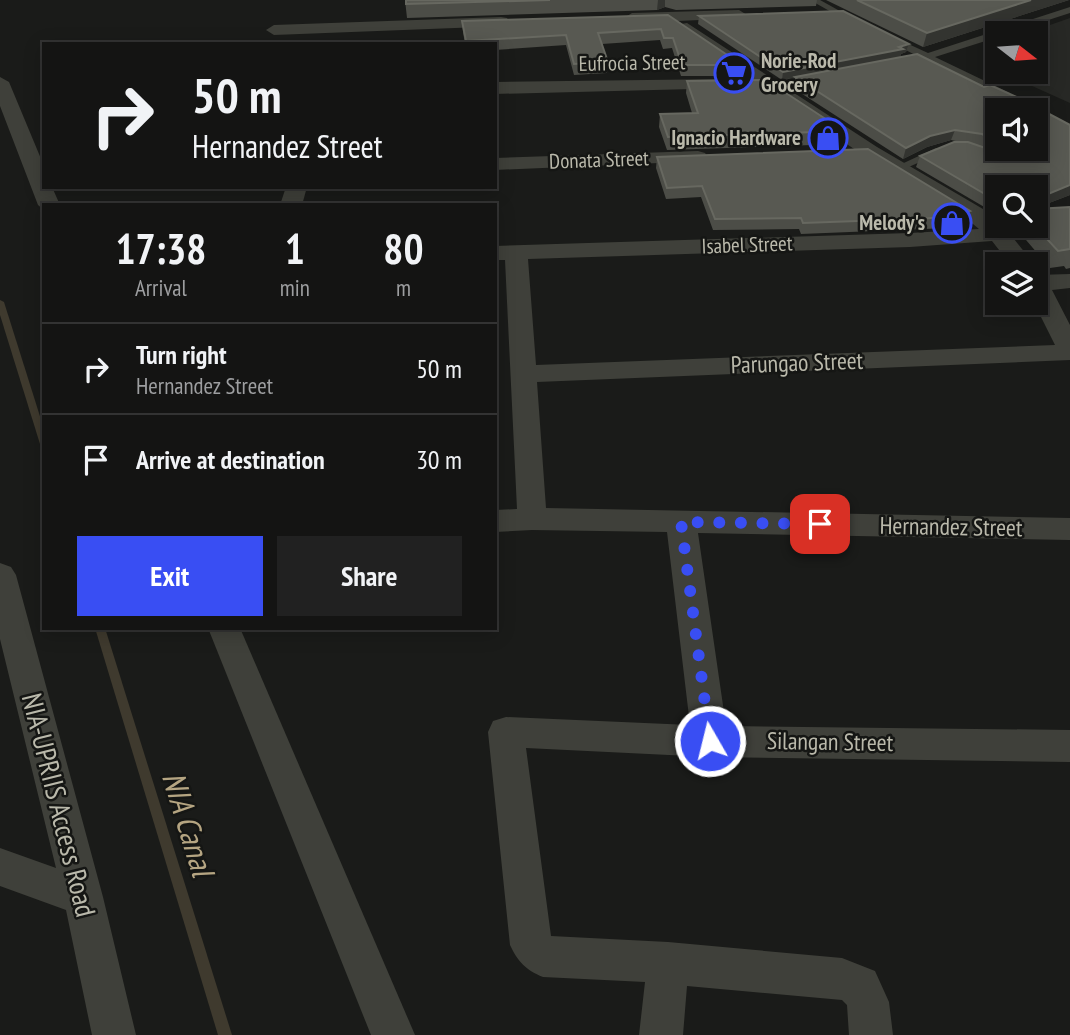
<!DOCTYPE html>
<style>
body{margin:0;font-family:"PT Sans Narrow",sans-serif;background:#212121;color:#f1f3f6;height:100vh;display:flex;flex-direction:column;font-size:26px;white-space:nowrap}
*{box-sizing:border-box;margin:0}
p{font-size:23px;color:#9d9ea0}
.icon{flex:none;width:38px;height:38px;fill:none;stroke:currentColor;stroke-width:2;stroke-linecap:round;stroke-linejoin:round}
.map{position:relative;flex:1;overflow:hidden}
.panel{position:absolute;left:42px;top:203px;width:455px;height:427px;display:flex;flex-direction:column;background:#141413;border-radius:0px;box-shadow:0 4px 18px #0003,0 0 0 2px #333}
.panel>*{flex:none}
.guide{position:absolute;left:42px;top:42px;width:455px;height:147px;border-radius:0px;box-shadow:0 4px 18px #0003,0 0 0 2px #333;background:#141413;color:#f1f3f6;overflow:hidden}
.needle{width:46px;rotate:107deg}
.buttons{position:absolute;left:985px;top:21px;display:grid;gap:14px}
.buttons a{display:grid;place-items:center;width:63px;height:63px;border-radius:0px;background:#141413;box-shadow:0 4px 18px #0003,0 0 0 2px #333;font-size:35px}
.pin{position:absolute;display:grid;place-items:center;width:60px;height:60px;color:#fff;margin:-30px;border-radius:14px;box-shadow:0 4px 10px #0006}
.me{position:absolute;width:77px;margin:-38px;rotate:352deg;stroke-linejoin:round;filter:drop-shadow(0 0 5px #0008)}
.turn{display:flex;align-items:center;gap:24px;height:147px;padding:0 35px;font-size:32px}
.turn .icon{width:91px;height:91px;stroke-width:2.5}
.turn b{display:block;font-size:49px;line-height:60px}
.eta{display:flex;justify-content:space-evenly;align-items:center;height:119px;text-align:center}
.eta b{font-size:42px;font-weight:600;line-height:49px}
.primary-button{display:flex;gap:14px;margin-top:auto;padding:14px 35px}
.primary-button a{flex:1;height:80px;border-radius:0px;background:#394ef3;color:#fff;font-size:28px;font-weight:600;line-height:80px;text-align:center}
.primary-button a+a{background:#212121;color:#f1f3f6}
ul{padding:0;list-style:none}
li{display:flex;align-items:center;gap:21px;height:91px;padding:0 35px;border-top:2px solid #333}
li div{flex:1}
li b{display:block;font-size:26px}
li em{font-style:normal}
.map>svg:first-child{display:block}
</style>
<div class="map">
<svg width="1070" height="1035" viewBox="0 0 1070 1035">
<rect width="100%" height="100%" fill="#1a1b19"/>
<path fill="#272825" d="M1070 18V103L1001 72H1036V33H1027Z"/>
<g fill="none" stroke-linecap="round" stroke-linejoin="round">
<g fill="#3f3a2e" fill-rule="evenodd">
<path d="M0 300 4 302 44 429V447L40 444 0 315Z"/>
<path d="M95 628H105L232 1035H218Z"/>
</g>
<g fill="#3f403a" fill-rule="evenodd">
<path d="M810 0H820L856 20 849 22Z"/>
<path d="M1070 7V13L1008 33H998V37L935 57 1010 93 1012 95 1007 98 926 60H920L919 57 883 38 891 36 928 53Z"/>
<path d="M815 76 820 79 818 81 776 90 771 87Z"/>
<path d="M936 148 941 151 940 153 902 170 893 168Z"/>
<path d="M998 210V216L975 217 969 214 975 211Z"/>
</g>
<g fill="#3f403a" fill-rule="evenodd">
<path d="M739 10 747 15 745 18 632 23 624 18 632 13Z"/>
<path d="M501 17 507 18 509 22 507 26 274 35 266 30 274 25Z"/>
<path d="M687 23 877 147 983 209 998 222V226L1006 229 1034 264H1010L992 241 910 247 528 259 536 365 1055 345 1034 303 1036 275 1070 274V288L1052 290 1070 325V360L537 382 546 508 1070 518V540L698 533 726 726 1070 730V762L710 757 526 748 551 936 668 942 842 958 875 971 889 1002 893 1035H849L847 1005 842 1000 687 986 683 1035H639L645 982 543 977C526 970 518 962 510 945L488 732 493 721 506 717 690 725 667 532 532 530 495 532V510L517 509 505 260H495V246L910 233 979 229 967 219 863 155 681 32 679 28 681 24Z"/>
<path d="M0 77 9 82 44 166V187H52L60 205H44V210L38 205 0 106Z"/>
<path d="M726 79 735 84 732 88 495 94V82Z"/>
<path d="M698 151 705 153 708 157 705 161 495 170V158Z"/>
<path d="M286 187H307L302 205H280Z"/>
<path d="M0 563 11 567 16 575 103 897 136 1035H92L66 910 0 886V848L56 868 0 639Z"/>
<path d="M208 628H240L415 1035H371Z"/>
</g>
</g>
<g fill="#4c4d47" fill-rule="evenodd">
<path d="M405 0H817L816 6 676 10 665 7 657 10 407 18Z"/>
<path d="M826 0H1069L923 47Z"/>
<path d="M668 15 742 65 741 76H681L672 48 663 49 660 40 602 44 608 62 607 73 574 75 566 45 495 50V44H465L463 32 462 21Z"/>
<path d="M699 16 909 44 906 52 901 54 900 57 984 87 1070 125V195L1036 208 998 187V208H986L916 167 920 156 960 142 951 140 927 147 903 159 793 88 795 78 782 80 698 24ZM998 110 1036 149H998Z"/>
<path d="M687 81 844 131 841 144 667 150 659 127 660 114 692 113 686 93Z"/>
<path d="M657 157 970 211 966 222 948 228 801 234 799 229 713 230 701 197 666 199 656 168Z"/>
<path d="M1070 207V268L1066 269 1064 266 1050 268 1014 226H1036Z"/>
</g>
<g fill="#333430">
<path d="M658 0H665V7L657 10Z"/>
<path d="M1031 0H1069L923 47 927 33Z"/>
<path d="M909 44 906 52 901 54 900 57 782 80 783 72 899 47Z"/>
<path d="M955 130 951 140 927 147 903 159 906 148 930 136Z"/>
<path d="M1070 185V195L1036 208V199Z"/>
<path d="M970 211 966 222 948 228 951 217Z"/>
</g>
<g fill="#585952" stroke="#676860" stroke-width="2">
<path d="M406 0H550L406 4Z"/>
<path d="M857 0H1031L927 33Z"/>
<path d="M843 11 909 44 899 47 903 49 783 72 699 16Z"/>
<path d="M668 15 742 65H682L673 38H664L661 29 598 33 608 62 574 64 566 35 466 41 462 21Z"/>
<path d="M917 54 984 87 990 85 1019 98 1070 125V185L1036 199V187H998V197H990L920 156 954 142H968L991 150 998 148V149H1036V110H998V142L982 134 955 130 930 136 906 148 795 77Z"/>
<path d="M766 80 844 131 668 137 660 114 698 113 687 81Z"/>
<path d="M868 149 970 211 951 217 913 219 803 223 801 218 715 219 702 186 667 188 657 157Z"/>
<path d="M1070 207V249L1058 251 1035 226 1036 209Z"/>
</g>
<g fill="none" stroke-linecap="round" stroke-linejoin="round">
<path stroke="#394ef3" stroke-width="12" stroke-dasharray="0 21.6" d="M710 741 681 522 820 524"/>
</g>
<defs>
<g id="supermarket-ring" transform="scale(2.0125)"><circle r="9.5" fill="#151614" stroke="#394ef3" stroke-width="1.5"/><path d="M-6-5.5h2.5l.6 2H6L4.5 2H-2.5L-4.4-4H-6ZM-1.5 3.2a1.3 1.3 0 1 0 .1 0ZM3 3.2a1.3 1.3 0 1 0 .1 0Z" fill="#394ef3"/></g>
<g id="shop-ring" transform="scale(2.0125)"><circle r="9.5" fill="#151614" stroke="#394ef3" stroke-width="1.5"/><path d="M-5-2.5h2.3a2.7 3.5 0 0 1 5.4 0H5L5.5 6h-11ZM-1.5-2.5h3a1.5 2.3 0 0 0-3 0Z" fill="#394ef3"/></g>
</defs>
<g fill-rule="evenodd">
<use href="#supermarket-ring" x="734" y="73"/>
<use href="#shop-ring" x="828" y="138"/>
<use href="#shop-ring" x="952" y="223"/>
</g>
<g text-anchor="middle" stroke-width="5" stroke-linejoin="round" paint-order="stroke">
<g font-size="21" font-weight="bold" fill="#bab9ab" stroke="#151614" text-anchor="end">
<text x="761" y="68" text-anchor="start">Norie-Rod<tspan x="761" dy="24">Grocery</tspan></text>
<text x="801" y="145">Ignacio Hardware</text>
<text x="925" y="230">Melody's</text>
</g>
<g font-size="21" fill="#bab9ab" stroke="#151614">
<text transform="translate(632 63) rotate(-1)" y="7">Eufrocia Street</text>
<text transform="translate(599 160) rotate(-2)" y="7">Donata Street</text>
<text transform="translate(747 245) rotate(-2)" y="7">Isabel Street</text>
</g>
<g font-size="24" fill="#bab9ab" stroke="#151614">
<text transform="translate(797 363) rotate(-2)" y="8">Parungao Street</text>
<text transform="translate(951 527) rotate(1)" y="8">Hernandez Street</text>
<text transform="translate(830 742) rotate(1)" y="8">Silangan Street</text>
</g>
<g font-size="28" fill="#bab9ab" stroke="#151614">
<text transform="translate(59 805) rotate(76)" y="10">NIA-UPRIIS Access Road</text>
</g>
<g font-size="32" font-style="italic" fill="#b5a582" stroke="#151614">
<text transform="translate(188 824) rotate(73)" y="11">NIA Canal</text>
</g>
</g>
</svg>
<div class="buttons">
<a><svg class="needle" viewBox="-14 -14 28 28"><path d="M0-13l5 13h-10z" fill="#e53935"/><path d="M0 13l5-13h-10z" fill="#9d9ea0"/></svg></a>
<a><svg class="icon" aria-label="sound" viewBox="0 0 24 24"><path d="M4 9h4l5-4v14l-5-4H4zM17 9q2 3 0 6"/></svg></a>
<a><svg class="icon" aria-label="search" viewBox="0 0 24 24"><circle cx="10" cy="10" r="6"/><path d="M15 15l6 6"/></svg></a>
<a><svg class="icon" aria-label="layers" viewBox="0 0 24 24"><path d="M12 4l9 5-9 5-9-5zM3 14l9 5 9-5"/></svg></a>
</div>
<div class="pin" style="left:820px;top:524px;background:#d93025"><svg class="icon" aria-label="arrive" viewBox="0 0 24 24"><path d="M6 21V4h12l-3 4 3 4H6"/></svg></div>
<svg class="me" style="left:710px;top:741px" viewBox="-20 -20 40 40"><circle r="17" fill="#394ef3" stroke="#fff" stroke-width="3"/><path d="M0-11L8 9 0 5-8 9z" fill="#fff"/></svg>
<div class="guide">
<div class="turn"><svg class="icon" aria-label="right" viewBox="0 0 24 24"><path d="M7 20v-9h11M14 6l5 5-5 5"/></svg><div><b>50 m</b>Hernandez Street</div></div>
</div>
<section class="panel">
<div class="eta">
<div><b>17:38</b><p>Arrival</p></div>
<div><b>1</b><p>min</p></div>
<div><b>80</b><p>m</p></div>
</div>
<ul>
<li><svg class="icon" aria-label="right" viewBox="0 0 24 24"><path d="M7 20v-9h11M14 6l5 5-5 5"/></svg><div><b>Turn right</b><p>Hernandez Street</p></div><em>50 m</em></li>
<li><svg class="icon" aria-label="arrive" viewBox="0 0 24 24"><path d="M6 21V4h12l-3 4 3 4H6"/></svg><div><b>Arrive at destination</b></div><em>30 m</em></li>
</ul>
<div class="primary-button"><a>Exit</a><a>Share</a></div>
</section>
</div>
